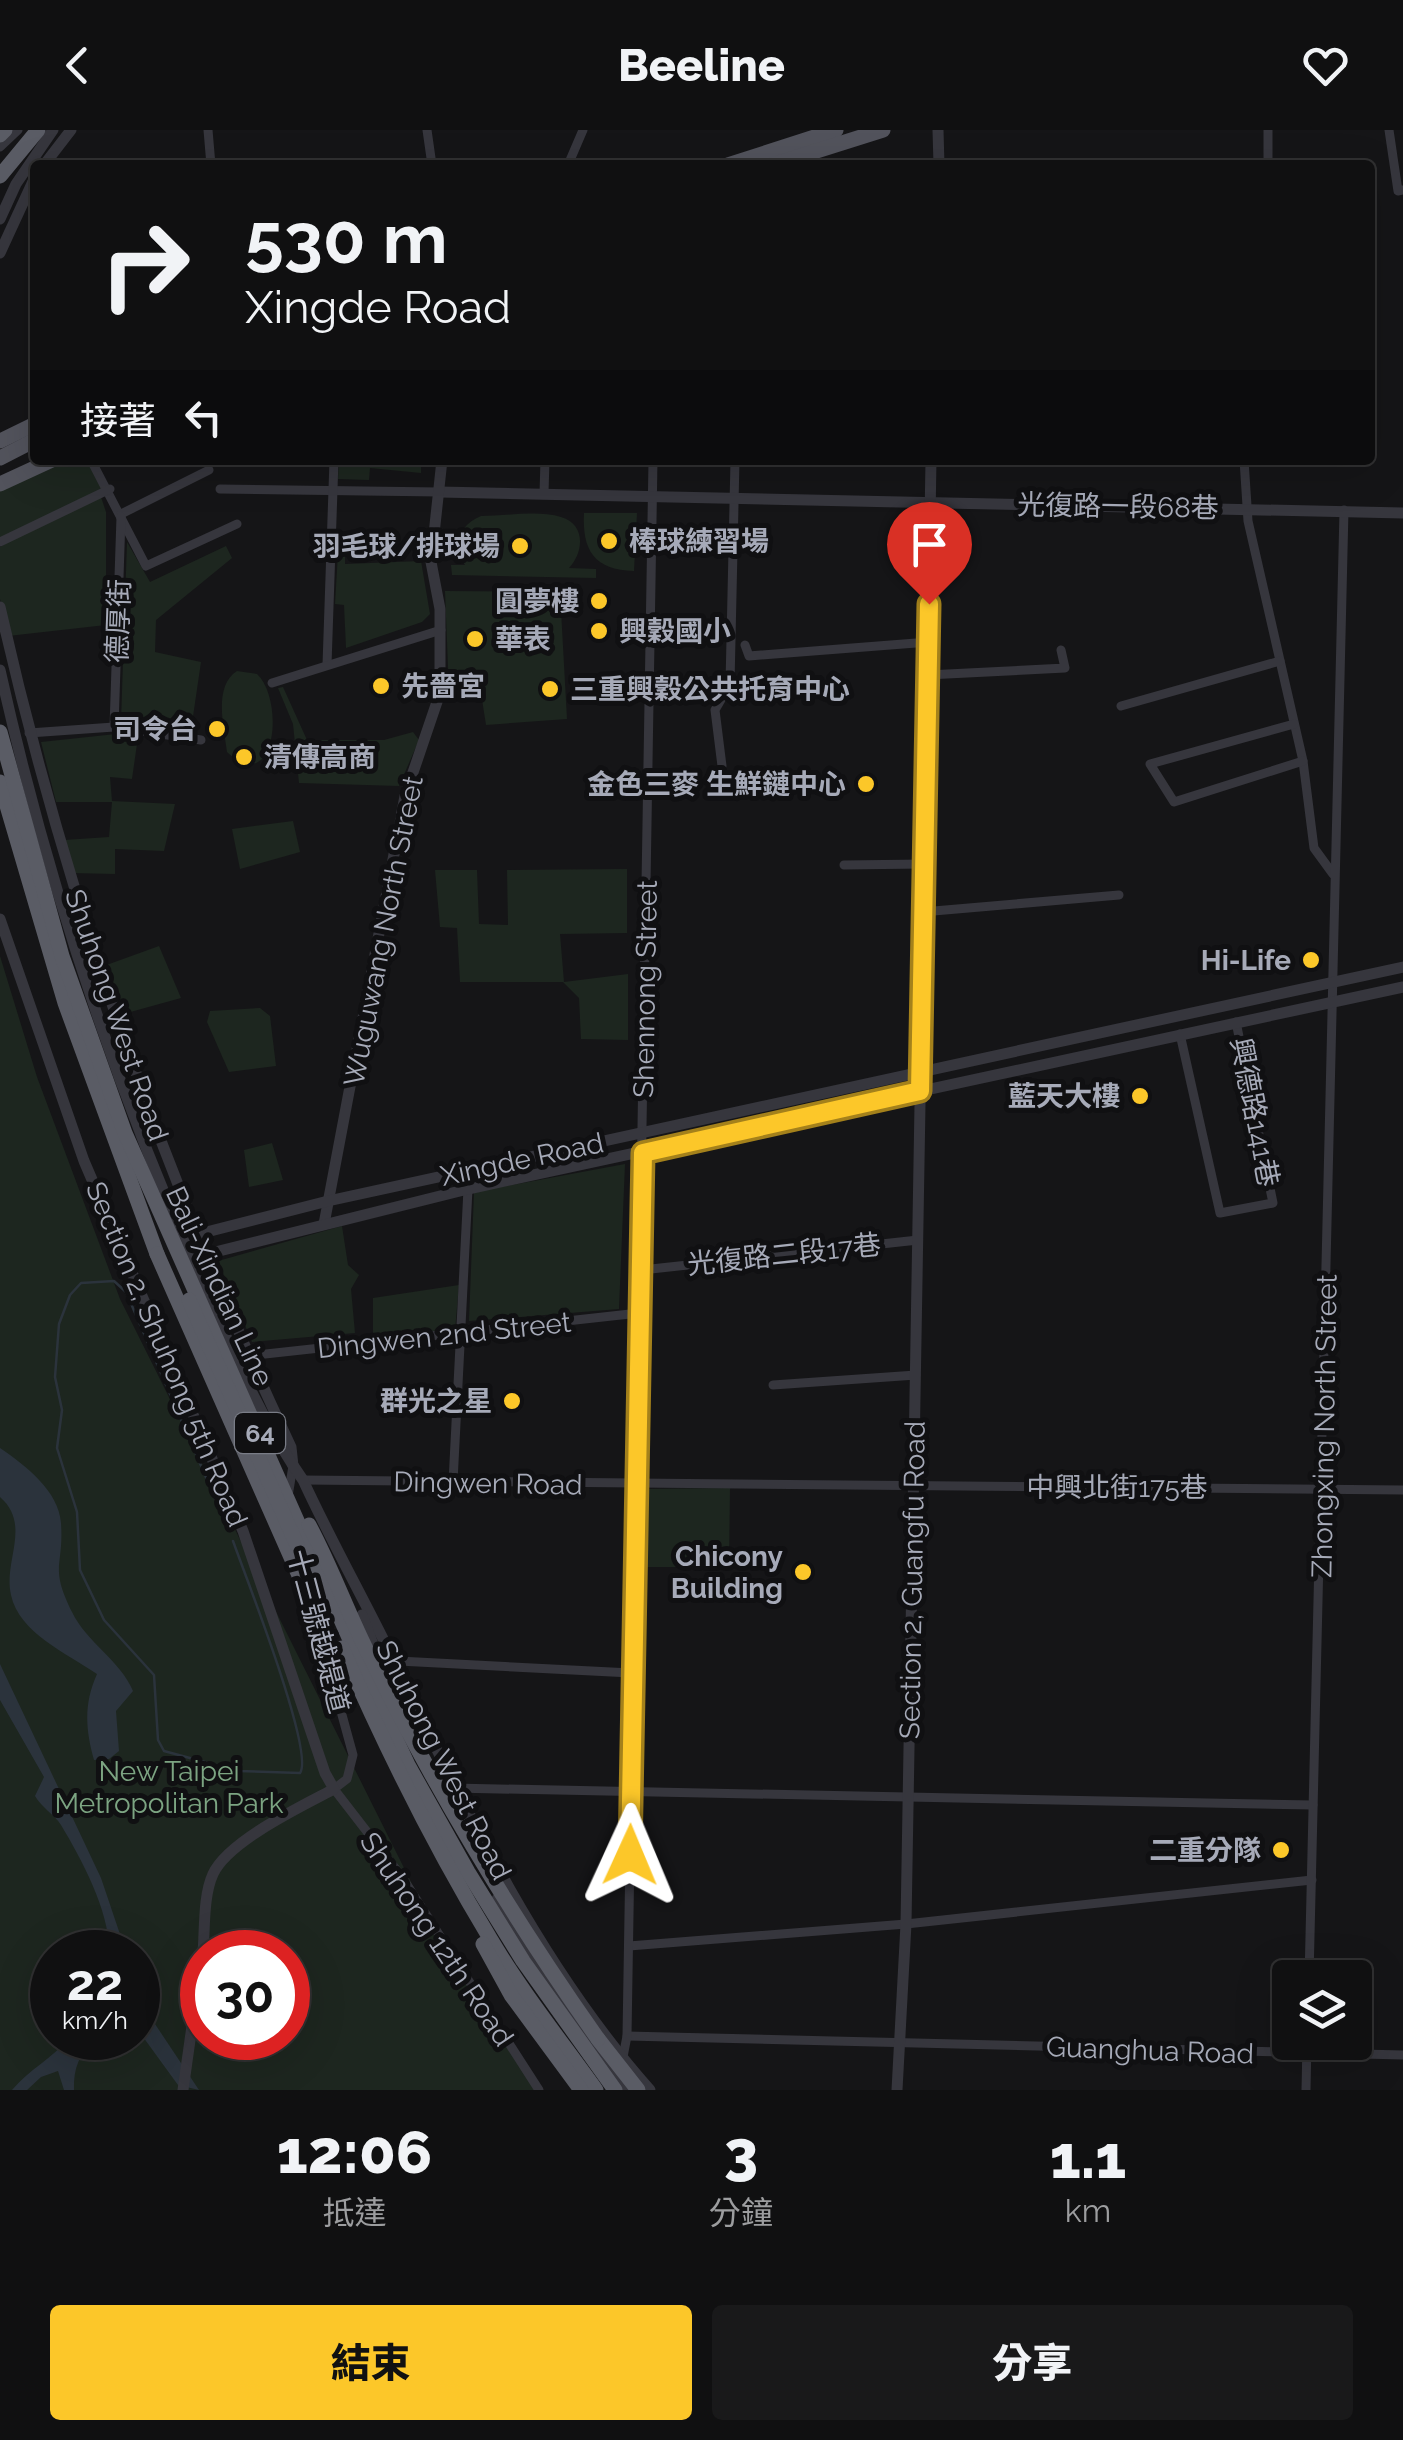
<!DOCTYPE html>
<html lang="zh-TW">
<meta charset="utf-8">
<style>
body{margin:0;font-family:Raleway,"Noto Sans TC",sans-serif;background:#19191a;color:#f1f3f6;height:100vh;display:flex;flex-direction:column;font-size:38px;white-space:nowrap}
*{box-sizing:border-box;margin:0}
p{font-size:32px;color:#9c9d9f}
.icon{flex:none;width:55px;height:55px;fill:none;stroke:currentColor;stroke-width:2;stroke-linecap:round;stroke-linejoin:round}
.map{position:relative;height:1960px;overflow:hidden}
.sheet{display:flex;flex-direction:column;background:#101011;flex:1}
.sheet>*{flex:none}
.banner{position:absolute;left:30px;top:30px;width:1345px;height:305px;border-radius:10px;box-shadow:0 10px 40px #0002,0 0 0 2px #303031;background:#101011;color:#f1f3f6;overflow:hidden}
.controls{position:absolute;left:1272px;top:1830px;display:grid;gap:20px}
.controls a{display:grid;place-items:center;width:100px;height:100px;border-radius:10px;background:#101011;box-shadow:0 10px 40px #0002,0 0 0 2px #303031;font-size:50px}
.speed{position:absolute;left:30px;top:1800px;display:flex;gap:20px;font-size:50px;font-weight:700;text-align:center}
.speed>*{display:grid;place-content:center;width:130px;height:130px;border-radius:50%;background:#101011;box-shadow:0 10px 40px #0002,0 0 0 2px #303031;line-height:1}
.speed small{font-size:25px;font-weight:400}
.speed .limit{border:15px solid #d22;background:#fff;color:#111}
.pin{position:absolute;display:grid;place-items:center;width:85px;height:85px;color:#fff;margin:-102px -42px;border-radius:50% 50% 50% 0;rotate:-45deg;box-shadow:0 0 10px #0007}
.pin .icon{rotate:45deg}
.me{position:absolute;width:110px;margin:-55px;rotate:1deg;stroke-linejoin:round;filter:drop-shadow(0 0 8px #0008)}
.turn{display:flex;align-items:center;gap:35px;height:210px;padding:0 50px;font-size:45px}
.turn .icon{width:130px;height:130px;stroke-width:2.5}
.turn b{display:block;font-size:70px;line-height:85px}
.then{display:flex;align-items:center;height:95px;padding:0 50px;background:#0003;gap:20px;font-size:38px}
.eta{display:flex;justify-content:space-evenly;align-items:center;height:170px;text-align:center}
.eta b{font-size:60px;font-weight:800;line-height:70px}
.action{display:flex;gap:20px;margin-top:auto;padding:20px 50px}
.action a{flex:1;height:115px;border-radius:10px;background:#fcc729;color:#111;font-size:40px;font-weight:800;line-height:115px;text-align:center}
.action a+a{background:#19191a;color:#f1f3f6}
header{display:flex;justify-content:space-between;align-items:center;height:130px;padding:0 50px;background:#101011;font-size:45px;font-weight:800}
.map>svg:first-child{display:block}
</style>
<header><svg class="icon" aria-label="back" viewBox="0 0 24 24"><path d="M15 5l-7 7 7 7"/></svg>Beeline<svg class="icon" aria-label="heart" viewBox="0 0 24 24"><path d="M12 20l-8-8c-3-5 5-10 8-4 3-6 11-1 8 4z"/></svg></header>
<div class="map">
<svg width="1403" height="1960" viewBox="0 0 1403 1960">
<rect width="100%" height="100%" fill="#151517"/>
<g fill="#1d261f" fill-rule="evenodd">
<path d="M57 330H89L106 361 100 364 106 382V495L8 506 0 469V417L28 400 0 413V359Z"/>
<path d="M339 330H421V343L370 338 369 350 338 349Z"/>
<path d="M584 383H637L634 441C594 440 582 420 584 383Z"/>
<path d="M481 386C504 386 538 380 561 387 587 395 583 423 569 438L596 439V448L452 445 451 435H465C452 415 459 395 481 386Z"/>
<path d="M127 412 150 452 226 416 232 428 156 490 155 522 201 532 191 600 121 591Z"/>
<path d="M338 423H345V434L421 431 430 484 422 492 346 518 344 475 335 474Z"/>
<path d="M445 461 560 462 567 589 486 595 481 563 449 562Z"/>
<path d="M237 541 257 544C285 570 276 668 227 622 224 598 213 556 237 541Z"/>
<path d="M283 557 307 610H384L413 602 419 610 399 656 299 653 293 594 278 558Z"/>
<path d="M116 604 138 607 132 649 110 647 112 671 175 674 164 721 115 719V744L70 743 64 710 109 707 112 672H56L41 612Z"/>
<path d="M293 691 300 722 240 739 232 699Z"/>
<path d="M627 739V803L560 804 564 852 628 844V910L581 909 579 868 563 852H460L457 798 440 797 435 740H477L479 794 508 795 507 740Z"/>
<path d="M159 816 181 868 116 886 101 837Z"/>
<path d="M0 826 37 947 120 1169 429 1788 535 1960H0ZM52 1822H138V1908H52ZM202 1822H288V1908H202Z"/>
<path d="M260 878 270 886 276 936 229 942 207 892 210 881Z"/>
<path d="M272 1013 283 1050 249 1057 244 1020Z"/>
<path d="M625 1034 619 1179 469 1191 474 1062Z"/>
<path d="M342 1096 348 1135 359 1145 351 1159 355 1203 252 1212 218 1131Z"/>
<path d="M459 1155 455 1200 373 1208V1168Z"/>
<path d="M730 1358 729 1437H638L640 1359Z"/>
</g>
<g fill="#2b333c">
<path d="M0 1318C25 1335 59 1361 61 1393 64 1438 49 1435 72 1482 87 1513 120 1530 133 1561L116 1581 119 1621 109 1629 94 1630C85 1598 84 1573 97 1544 68 1524 19 1503 11 1465 3 1431 32 1395 0 1367Z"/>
<path d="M0 1534 101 1748 126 1822H109C110 1782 82 1730 61 1695 54 1684 42 1678 35 1666L44 1647 0 1570Z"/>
<path d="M138 1859 147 1882 199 1960 178 1955 138 1900Z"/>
<path d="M70 1908H95C80 1923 73 1938 74 1960H64L58 1941 41 1947 27 1960H12C30 1939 52 1928 70 1908Z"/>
</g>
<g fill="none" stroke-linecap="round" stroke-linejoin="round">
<path stroke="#2b333c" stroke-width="2.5" d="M224 1389 126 1162 114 1151 81 1153 70 1165 59 1194 55 1247 62 1280 57 1318 77 1382 80 1440 104 1490 154 1545 158 1610 164 1621 238 1641 300 1643C315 1622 245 1445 233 1411"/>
<g stroke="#36363d" stroke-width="9">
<path d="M208 0 211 35"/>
<path d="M427 0 432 35"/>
<path d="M1389 0 1398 61 1403 60"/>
<path d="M0 17 18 0"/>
<path d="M568 35 583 0"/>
<path d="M1268 35V0"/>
<path d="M91 330 146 436 237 394"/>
<path d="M1244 330 1248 391 1303 631 1314 718 1333 744"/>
<path d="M220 359 440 362"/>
<path d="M544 363 545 330"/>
<path d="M121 384 209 340"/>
<path d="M0 412 110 359"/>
<path d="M745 515 749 526 929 512"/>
<path d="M327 535 334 330"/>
<path d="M927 545 1065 538 1061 520"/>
<path d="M272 553 441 500"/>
<path d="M1121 576 1280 531"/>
<path d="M1294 594 1150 634 1174 672 1303 631"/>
<path d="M114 597 121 387"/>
<path d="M29 603 114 597 201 610"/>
<path d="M722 636 715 580 730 554 735 330"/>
<path d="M844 735 923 734"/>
<path d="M922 782 1119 765"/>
<path d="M1180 904 1220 1083 1273 1073 1236 892"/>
<path d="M651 1139 918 1110"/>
<path d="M248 1226 639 1183"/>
<path d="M773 1255 916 1245"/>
<path d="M303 1350 1403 1360"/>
<path d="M453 1352 468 1059"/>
<path d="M288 1366 293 1336"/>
<path d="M322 1512 353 1625 347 1649 334 1659 402 1747 539 1960"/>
<path d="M379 1530 631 1543"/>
<path d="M453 1658 1313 1675"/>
<path d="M629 1816 906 1794 1312 1750"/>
<path d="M1309 1848 1344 380"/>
<path d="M627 1906 1403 1925"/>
<path d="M623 1927 627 1906 653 330"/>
<path d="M1306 1960 1307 1912"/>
</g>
<g stroke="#36363d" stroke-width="11">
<path d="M938 0 939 35"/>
<path d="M44 35 71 0"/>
<path d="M0 89 16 54 53 0"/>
<path d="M0 123 35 47"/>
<path d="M440 362 1403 383"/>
<path d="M0 477C66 769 164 1047 291 1317L293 1336"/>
<path d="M0 540C46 747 114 953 200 1147 231 1217 259 1288 303 1350 332 1413 366 1473 396 1535 467 1683 540 1836 650 1960"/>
<path d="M0 789 84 1031 243 1401 325 1643 334 1659C302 1676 228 1711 213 1744 203 1766 205 1799 203 1822"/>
<path d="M324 1094 405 666 440 563V479L431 432 442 330"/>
<path d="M183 1108 328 1071 1403 837"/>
<path d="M191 1128 468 1059 1403 857"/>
<path d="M362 1485 380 1533"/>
<path d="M497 1769 543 1845 627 1960"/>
<path d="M183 1960 202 1825"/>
<path d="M897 1960 906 1794 931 330"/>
</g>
<g stroke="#52535c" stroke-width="15">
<path d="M728 35 836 0"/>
<path d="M772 35 883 0"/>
<path d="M0 311 35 294"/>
<path d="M0 328 35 310"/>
<path d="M0 354 52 330"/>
</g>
<g stroke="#5a5c65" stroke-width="15">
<path d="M0 5 5 0"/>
<path d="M0 46 38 0"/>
<path d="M0 652 65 873 157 1124"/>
<path d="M598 1909 638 1960"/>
</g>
<g stroke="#5a5c65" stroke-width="15">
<path d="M0 602 62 826 125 1003 354 1519 408 1635 468 1742 523 1831 615 1960"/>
<path d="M157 1124 339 1536"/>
<path d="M189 1170 297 1415"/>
<path d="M309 1395C332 1438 348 1484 370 1527 436 1661 512 1787 598 1909"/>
<path d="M342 1518C386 1619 434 1716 491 1810 522 1862 561 1911 596 1960"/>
<path d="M483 1814 511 1865 581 1960"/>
</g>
</g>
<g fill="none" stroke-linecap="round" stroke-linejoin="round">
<g stroke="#a4811b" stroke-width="25">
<path id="route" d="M630 1725 643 1023 920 961 929 474"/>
</g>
<use href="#route" stroke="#fcc729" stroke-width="18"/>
</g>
<g fill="#fcc729" stroke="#101012" stroke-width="4">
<circle cx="609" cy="411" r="10"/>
<circle cx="520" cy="416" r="10"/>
<circle cx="599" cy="471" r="10"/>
<circle cx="599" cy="501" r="10"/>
<circle cx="475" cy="509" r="10"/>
<circle cx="381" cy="556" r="10"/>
<circle cx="550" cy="559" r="10"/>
<circle cx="217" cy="599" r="10"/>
<circle cx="244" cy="627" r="10"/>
<circle cx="866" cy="654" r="10"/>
<circle cx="1311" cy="830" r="10"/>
<circle cx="1140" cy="966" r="10"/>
<circle cx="512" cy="1271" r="10"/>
<circle cx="803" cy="1442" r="10"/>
<circle cx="1281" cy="1720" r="10"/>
</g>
<g text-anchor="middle" stroke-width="10" stroke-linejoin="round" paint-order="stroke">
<rect fill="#101012" stroke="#797c86" stroke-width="2.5" x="235" y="1283" width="50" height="40" rx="8"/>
<g font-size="25" font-weight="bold" fill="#a6aab8">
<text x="260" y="1312">64</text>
</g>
<g font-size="28" fill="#a6aab8" stroke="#101012">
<text transform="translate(1118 376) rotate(1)" y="10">光復路一段68巷</text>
<text transform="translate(118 491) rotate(-88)" y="10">德厚街</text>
<text transform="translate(383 801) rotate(-79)" y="10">Wuguwang North Street</text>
<text transform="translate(645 859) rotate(-89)" y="10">Shennong Street</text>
<text transform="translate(117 885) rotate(71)" y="10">Shuhong West Road</text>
<text transform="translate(1255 982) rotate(79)" y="10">興德路141巷</text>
<text transform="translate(522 1029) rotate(-12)" y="10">Xingde Road</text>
<text transform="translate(784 1124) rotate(-6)" y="10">光復路二段17巷</text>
<text transform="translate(220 1156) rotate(65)" y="10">Bali-Xindian Line</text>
<text transform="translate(444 1205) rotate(-6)" y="10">Dingwen 2nd Street</text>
<text transform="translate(167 1224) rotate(67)" y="10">Section 2, Shuhong 5th Road</text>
<text transform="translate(1324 1296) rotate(-89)" y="10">Zhongxing North Street</text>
<text transform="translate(488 1353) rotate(1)" y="10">Dingwen Road</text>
<text x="1117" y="1367">中興北街175巷</text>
<text transform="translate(912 1450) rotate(-89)" y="10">Section 2, Guangfu Road</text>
<text transform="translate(319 1501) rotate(75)" y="10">十三號越堤道</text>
<text transform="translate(444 1630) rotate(63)" y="10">Shuhong West Road</text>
<text transform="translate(437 1809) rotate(56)" y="10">Shuhong 12th Road</text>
<text transform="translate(1150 1920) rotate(2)" y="10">Guanghua Road</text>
</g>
<g font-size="28" font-weight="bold" fill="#a6aab8" stroke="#101012" text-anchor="end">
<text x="629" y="421" text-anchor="start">棒球練習場</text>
<text x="500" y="426">羽毛球/排球場</text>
<text x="579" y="481">圓夢樓</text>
<text x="619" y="511" text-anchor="start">興穀國小</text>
<text x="495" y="519" text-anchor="start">華表</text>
<text x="401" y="566" text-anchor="start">先嗇宮</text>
<text x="570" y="569" text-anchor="start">三重興穀公共托育中心</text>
<text x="197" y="609">司令台</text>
<text x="264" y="637" text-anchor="start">清傳高商</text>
<text x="846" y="664">金色三麥 生鮮鏈中心</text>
<text x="1291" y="840">Hi-Life</text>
<text x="1120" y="976">藍天大樓</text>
<text x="492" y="1281">群光之星</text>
<text x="783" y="1436">Chicony<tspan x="783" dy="32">Building</tspan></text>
<text x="1261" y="1730">二重分隊</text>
</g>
<g font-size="28" fill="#7ca482" stroke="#101012">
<text x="169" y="1651">New Taipei<tspan x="169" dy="32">Metropolitan Park</tspan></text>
</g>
</g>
</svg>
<div class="controls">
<a><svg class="icon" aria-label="layers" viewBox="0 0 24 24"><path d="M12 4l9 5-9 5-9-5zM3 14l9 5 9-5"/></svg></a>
</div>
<div class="speed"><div>22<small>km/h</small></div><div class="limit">30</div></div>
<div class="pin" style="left:929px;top:474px;background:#d93025"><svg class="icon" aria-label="arrive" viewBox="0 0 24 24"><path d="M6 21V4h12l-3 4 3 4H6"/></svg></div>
<svg class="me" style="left:630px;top:1725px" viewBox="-20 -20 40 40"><path d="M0-17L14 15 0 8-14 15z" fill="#fcc729" stroke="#fff" stroke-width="4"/></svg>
<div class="banner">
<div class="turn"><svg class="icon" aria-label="right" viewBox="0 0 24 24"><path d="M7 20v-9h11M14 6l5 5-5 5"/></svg><div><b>530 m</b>Xingde Road</div></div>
<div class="then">接著<svg class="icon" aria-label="left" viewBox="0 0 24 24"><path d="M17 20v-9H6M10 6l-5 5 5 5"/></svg></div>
</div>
</div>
<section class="sheet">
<div class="eta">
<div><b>12:06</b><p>抵達</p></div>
<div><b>3</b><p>分鐘</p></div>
<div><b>1.1</b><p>km</p></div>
</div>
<div class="action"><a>結束</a><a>分享</a></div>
</section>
